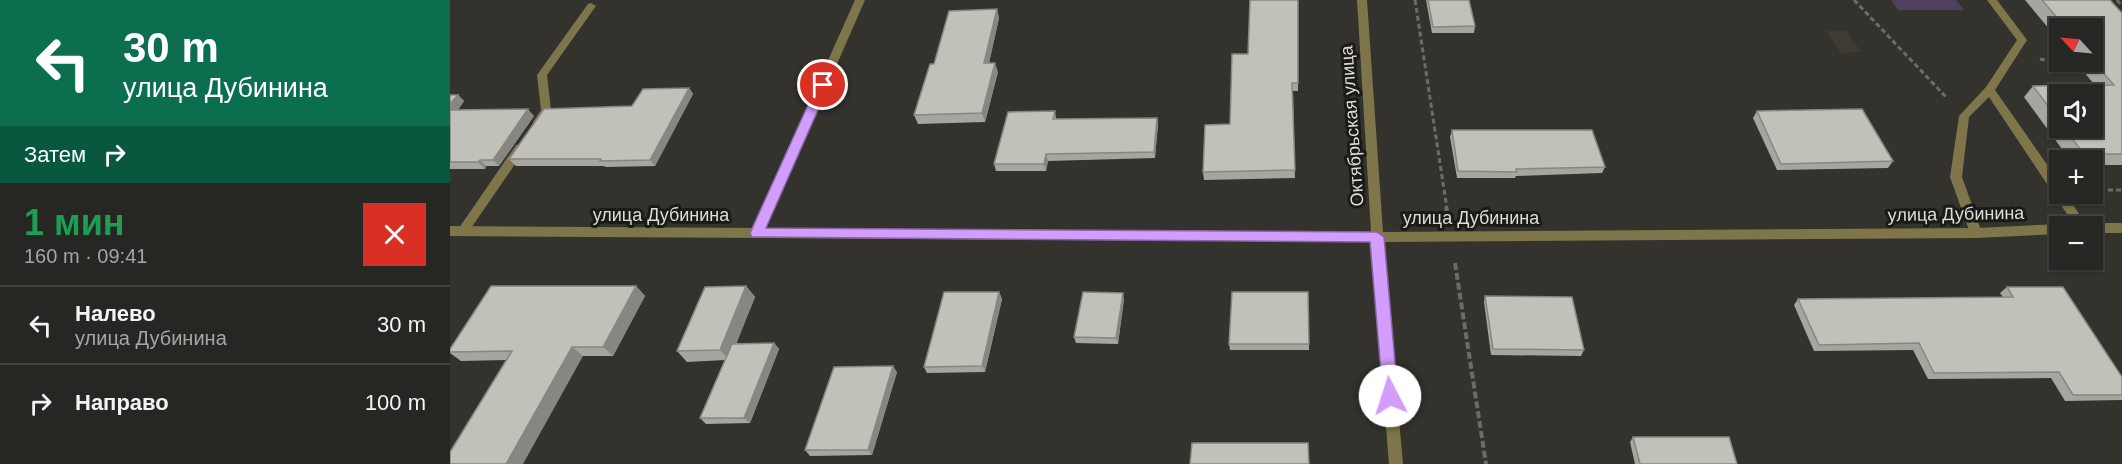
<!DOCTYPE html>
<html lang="ru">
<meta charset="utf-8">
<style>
body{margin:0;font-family:Helvetica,sans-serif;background:#32322f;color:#f1f3f6;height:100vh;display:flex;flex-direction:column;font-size:22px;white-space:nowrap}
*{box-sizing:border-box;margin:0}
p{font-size:20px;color:#a4a5a5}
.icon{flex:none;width:33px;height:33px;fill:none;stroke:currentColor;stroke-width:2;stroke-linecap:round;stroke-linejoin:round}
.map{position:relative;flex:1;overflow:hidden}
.side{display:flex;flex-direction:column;background:#262622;width:450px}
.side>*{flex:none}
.banner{background:#0b6e4f;color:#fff;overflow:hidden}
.needle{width:39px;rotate:296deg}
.fabs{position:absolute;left:1599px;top:18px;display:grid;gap:12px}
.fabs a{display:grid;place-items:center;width:54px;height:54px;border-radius:0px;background:#262622;box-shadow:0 2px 4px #0004,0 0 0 2px #424340;font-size:30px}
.pin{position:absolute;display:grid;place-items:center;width:51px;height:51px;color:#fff;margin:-26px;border:3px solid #fff;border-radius:50%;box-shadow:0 2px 6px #0007}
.me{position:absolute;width:66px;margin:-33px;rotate:355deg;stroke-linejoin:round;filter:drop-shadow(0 0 4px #0008)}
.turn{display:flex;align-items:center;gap:21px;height:126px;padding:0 24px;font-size:27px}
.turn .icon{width:78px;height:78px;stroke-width:2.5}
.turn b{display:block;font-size:42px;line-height:51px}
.then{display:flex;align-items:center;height:57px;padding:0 24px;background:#0003;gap:12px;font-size:22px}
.round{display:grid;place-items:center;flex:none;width:63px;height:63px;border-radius:0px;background:#32322f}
.summary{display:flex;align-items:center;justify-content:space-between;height:102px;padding:0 24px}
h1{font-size:36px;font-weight:700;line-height:45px;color:#1e9e55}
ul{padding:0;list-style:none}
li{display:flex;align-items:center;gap:18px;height:78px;padding:0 24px;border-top:2px solid #424340}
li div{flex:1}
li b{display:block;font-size:22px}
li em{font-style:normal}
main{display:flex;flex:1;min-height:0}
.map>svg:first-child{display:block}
</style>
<main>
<section class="side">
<div class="banner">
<div class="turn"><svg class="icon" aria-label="left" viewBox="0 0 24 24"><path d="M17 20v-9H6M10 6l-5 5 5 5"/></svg><div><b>30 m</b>улица Дубинина</div></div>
<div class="then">Затем<svg class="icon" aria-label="right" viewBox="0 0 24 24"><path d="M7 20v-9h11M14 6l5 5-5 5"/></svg></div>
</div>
<div class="summary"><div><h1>1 мин</h1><p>160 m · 09:41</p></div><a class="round" style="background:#d93025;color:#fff"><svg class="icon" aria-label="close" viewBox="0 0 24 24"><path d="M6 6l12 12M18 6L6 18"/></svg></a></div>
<ul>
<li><svg class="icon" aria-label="left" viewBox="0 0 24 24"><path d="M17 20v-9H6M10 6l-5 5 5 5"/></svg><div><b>Налево</b><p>улица Дубинина</p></div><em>30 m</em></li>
<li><svg class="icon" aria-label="right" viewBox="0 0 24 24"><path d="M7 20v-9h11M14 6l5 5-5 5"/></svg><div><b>Направо</b></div><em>100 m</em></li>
</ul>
</section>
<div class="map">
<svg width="1672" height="464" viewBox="0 0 1672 464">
<rect width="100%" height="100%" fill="#33322d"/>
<path fill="#3e3c31" d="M1396 30 1411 52 1391 53 1376 31Z"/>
<path fill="#50405f" d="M1441 0H1506L1514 10H1448Z"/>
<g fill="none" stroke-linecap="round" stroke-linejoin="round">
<g stroke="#6c6b67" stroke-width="3" stroke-dasharray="5 3" stroke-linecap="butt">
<path d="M965 0 997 209"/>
<path d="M1404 0 1497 98"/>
<path d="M1667 0 1672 6"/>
<path d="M1590 59 1630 67"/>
<path d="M1642 190H1672"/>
</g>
<g stroke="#6c6b67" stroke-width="4" stroke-dasharray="7 3" stroke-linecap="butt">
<path d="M996 207 997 211"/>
<path d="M1005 263 1036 464"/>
</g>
<g fill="#7e754a" fill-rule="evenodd">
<path d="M405 0H415L313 233 311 236H303L301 233Z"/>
<path d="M1537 0H1547L1577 40 1545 90 1610 183V194H1616L1637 226H1625L1539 97 1519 117 1512 177 1532 233 1530 236H1522L1520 233 1500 177 1509 116 1536 87 1567 40Z"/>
<path d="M141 3 146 6 97 75 101 110 92 125H84L83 122 91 110 87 75 138 4Z"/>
<path d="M70 144 74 145 76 148 74 151 17 234H9L7 231 9 228 66 145Z"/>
</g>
<g fill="#7e754a" fill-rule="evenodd">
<path d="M907 0H917L933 232 1526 228 1610 224 1615 226H1610V234L1526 238 933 242 953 464H939L921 242 0 236V226L921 232Z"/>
<path d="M1642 223H1672V233H1642V226H1637Z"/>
</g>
</g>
<g fill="#a6a59f" fill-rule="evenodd">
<path d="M848 0V91H843L845 178 754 180 753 172 780 124 798 54Z"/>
<path d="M976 0H1019L1025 26 1024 33H982Z"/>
<path d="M1575 0H1660L1672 13V165H1642V160H1620L1574 97 1583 86 1645 85 1625 62H1642V28H1610V42ZM1610 94 1642 128H1610Z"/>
<path d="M547 9 549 18 539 63 548 72 535 122 468 124 464 115 484 64Z"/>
<path d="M239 88 243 94 205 166 156 167 154 166H66L59 159 182 106Z"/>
<path d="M0 95H8L14 101 8 110 84 116 49 166H36L35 169H0Z"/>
<path d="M605 111 606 119 707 118 708 124 705 158 598 161 596 171H546L544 164Z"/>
<path d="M1307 111 1443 161 1438 168 1327 170 1303 118Z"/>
<path d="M1002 130 1155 167 1152 173 1066 176 1065 178H1007L1000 137Z"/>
<path d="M186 286 195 296 163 356H133L56 360 11 361 0 353V349Z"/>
<path d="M296 286 305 297 286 343H324L329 349 300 423 256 424 250 418 275 360 237 362 227 351Z"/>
<path d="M1557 287 1672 377V400L1615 401 1601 378 1478 379 1463 350 1364 351 1344 305 1348 299 1553 297 1550 293Z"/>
<path d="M549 292 552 299 535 372 477 373 474 367Z"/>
<path d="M858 292 859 350H780L779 344Z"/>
<path d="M1035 296 1134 350 1131 356 1041 355 1034 302Z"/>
<path d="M674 299 668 344 626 343 624 337Z"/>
<path d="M447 372 422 455 360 456 355 450Z"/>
<path d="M1183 437 1287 464H1185L1180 442Z"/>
</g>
<g fill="#878682">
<path d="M547 9 549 18 537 72 534 63Z"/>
<path d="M545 63 548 72 535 122 532 113Z"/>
<path d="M239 88 243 94 205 166 200 160Z"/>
<path d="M8 95 14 101 2 117 0 114V104Z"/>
<path d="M78 109 84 116 49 166 43 160Z"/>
<path d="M707 118 708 124 705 158 704 152Z"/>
<path d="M596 154 598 161 596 171 594 164Z"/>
<path d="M30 160 36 166 35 169 28 162Z"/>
<path d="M186 286 195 296 163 356 153 347Z"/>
<path d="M296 286 305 297 280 360 270 350Z"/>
<path d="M549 292 552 299 535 372 532 366Z"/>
<path d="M673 293 674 299 668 344 666 338Z"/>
<path d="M324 343 329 349 300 423 294 418Z"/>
<path d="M122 347 133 356 73 464H56Z"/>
<path d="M443 366 447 372 422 455 418 450Z"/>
</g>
<g fill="#c1c0b9" stroke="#878682" stroke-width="1.5">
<path d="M800 0H848V83H842L845 170 753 172 755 125 780 124 782 54H798Z"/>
<path d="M978 0H1019L1025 26 983 27Z"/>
<path d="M1592 0H1660L1672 13V154H1634L1614 128H1642V94H1610V122L1583 86 1664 85 1642 60V28H1616Z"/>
<path d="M547 9 534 63H545L532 113 464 115 480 64H484L499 11Z"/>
<path d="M239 88 200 160 150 161 151 159H59L94 109 182 106 193 89Z"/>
<path d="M0 95H8L0 104Z"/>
<path d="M78 109 43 160H30L28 162H0V110Z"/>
<path d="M1412 109 1443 161 1331 164 1307 111Z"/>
<path d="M605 111 603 119 707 118 704 152 596 154 594 164H544L558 112Z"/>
<path d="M1002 130H1142L1155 167 1066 169 1067 172 1008 171Z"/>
<path d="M41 286H186L153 347H122L56 464H0V452L62 351 0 352V349Z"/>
<path d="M296 286 270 350 227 351 255 287Z"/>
<path d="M1557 287H1613L1672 377V395H1623L1609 372 1484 373 1469 343 1369 345 1348 299 1563 297Z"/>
<path d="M494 292H549L532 366 474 367Z"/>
<path d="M633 292 673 293 666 338 624 337Z"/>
<path d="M782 292H858L859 344H779Z"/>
<path d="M1035 296 1122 297 1134 350 1043 349Z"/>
<path d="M324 343 294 418H250L282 344Z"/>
<path d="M443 366 418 450H355L384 367Z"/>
<path d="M1183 437H1279L1287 464H1190Z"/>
<path d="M742 443H858L859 464H740Z"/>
</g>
<path fill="#d29dfd" stroke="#8866a4" stroke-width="1.5" d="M373 81 379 85 316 228 927 232 934 237 948 396 946 401 940 403 935 401 933 396 920 242 302 237 300 233 367 85Z"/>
<g text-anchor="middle" stroke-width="6" stroke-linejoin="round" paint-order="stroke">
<g font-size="18" fill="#dddcd9" stroke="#1a1a17">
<text transform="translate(902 126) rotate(-94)" y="6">Октябрьская улица</text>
<text transform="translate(1506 214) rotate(-1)" y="6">улица Дубинина</text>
<text x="211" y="221">улица Дубинина</text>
<text x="1021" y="224">улица Дубинина</text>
</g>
</g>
</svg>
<div class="fabs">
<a><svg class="needle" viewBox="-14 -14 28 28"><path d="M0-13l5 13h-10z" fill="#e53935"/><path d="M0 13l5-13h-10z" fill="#a4a5a5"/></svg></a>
<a><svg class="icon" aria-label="sound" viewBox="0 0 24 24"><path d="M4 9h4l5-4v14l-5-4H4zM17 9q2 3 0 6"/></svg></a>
<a>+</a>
<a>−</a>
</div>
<div class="pin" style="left:373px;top:85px;background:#d93025"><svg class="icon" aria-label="arrive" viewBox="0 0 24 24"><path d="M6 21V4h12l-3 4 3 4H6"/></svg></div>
<svg class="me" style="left:940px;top:396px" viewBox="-20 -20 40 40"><circle r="19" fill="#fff"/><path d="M0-13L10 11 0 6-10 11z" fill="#d29dfd"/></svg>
</div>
</main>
